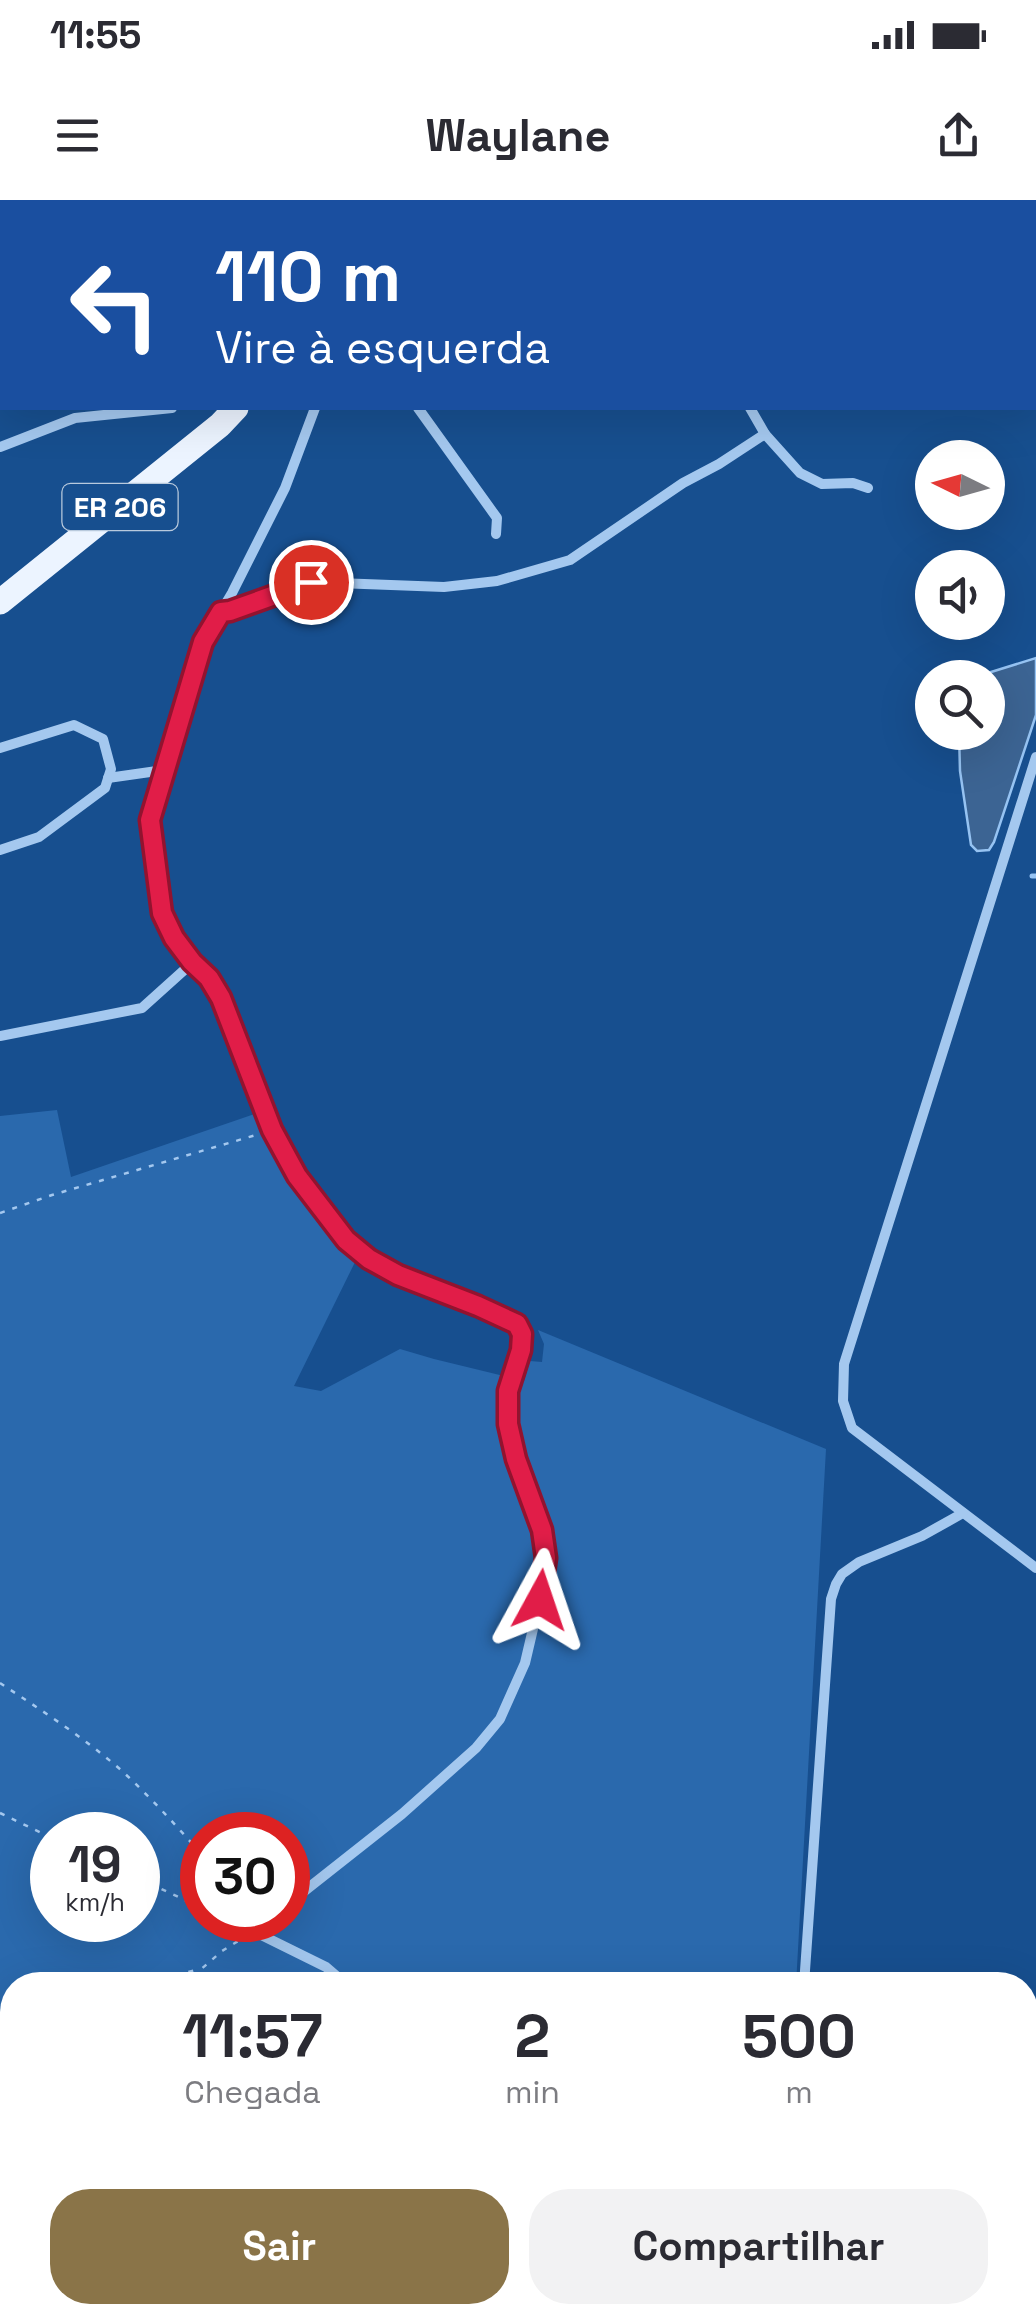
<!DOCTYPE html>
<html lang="pt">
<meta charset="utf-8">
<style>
body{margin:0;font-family:"Space Grotesk",sans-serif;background:#f2f2f3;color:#2b2b33;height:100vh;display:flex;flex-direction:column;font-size:38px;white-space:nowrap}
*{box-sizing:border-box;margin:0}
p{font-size:32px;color:#7c7c81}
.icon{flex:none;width:55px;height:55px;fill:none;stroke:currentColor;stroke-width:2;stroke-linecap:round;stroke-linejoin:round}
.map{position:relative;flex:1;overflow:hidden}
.sheet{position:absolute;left:0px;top:1772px;width:1038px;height:352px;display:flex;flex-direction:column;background:#fff;border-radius:40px 40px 0 0;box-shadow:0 10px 40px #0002}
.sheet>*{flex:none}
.hud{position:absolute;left:0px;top:0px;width:1038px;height:210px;box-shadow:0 10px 40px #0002;background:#1a4fa0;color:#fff;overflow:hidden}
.needle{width:65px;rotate:275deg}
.buttons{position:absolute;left:915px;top:240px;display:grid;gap:20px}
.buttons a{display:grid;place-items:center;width:90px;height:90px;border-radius:50%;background:#fff;box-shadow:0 10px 40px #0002;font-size:50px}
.speed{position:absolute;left:30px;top:1612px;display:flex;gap:20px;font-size:50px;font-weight:700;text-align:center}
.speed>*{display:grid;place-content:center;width:130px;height:130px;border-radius:50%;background:#fff;box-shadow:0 10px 40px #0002;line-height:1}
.speed small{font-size:25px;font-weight:400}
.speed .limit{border:15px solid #d22;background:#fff;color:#111}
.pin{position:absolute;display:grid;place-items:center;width:85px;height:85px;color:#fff;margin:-42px;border:5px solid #fff;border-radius:50%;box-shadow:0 2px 10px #0007}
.me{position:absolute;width:110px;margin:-55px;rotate:5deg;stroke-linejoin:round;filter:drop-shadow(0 0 8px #0008)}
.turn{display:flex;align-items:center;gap:35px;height:210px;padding:0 50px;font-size:45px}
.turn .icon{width:130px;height:130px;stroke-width:2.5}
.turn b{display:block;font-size:70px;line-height:85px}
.eta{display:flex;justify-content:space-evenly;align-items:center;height:170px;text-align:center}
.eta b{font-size:60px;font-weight:700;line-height:70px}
.action{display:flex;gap:20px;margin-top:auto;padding:20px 50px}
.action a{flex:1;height:115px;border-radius:40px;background:#8a7448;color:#fff;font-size:40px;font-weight:700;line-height:115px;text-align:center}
.action a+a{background:#f2f2f3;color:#2b2b33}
.status{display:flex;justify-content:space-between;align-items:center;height:70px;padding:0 50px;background:#fff;direction:ltr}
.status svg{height:28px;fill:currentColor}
header{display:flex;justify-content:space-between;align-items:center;height:130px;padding:0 50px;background:#fff;font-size:45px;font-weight:700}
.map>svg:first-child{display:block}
</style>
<div class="status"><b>11:55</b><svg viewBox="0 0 49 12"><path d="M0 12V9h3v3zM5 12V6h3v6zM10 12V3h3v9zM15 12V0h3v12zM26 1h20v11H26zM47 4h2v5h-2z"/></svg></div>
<header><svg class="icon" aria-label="menu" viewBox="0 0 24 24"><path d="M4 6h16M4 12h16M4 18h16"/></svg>Waylane<svg class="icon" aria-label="share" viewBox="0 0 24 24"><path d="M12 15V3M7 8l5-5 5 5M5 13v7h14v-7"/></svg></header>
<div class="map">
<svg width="1036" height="2123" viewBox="0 0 1036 2123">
<rect width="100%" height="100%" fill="#174f8f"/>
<g fill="#2a69ad" fill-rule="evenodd">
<path d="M57 910 71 977 260 912 284 972 332 1038 358 1056 294 1186 321 1191 400 1149 434 1159 524 1181 530 1161 542 1162 544 1144 538 1130 826 1249 796 1785H12V1986L0 1984V916ZM52 1635H138V1720H52ZM202 1635H288V1720H202Z"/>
<path d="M0 2102 12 2105V2112L52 2113 103 2123H0Z"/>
<path d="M564 2113H665L673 2123H596Z"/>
</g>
<path fill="#3c6493" stroke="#96c3f2" stroke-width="2.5" d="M1036 458V515L994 642 989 650 977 651 971 645 960 571 959 533 988 532V478L975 477Z"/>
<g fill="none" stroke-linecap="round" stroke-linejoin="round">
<path stroke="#96c3f2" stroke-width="5" d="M1032 676H1036"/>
<g stroke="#a4c8ef" stroke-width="2.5" stroke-dasharray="5 8" stroke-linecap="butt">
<path d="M0 1013 52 995 256 935"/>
<path d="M0 1483C41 1510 83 1537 121 1570 150 1597 176 1625 202 1655"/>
<path d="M0 1613 52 1638"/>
<path d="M138 1678 202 1708"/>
<path d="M228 1720 240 1726"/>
<path d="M138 1785 200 1769"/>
<path d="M183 1785 222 1751 243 1738"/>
<path d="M0 1815 12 1818"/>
</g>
<g stroke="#a4c8ef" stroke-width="10">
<path d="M653 0 656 2"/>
<path d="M480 2 485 0"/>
<path d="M418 208 497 318 496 334"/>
<path d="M750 208 765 234 800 273 822 284 853 283 868 288"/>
<path d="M0 247 75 218 172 208"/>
<path d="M221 412 230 411 311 382 444 387 497 381 570 360 683 283 719 264 765 234"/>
<path d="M0 548 74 525 103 539 111 569 105 588 39 637 0 650"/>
<path d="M1036 557 844 1164 843 1201 852 1228 1036 1368"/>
<path d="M108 578 164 570 203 442 232 393 285 288 315 208"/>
<path d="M192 763 209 778 221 798 272 930 297 976 346 1040 369 1059 398 1075 478 1106 517 1124 522 1135 521 1149 508 1191V1223L515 1259 542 1330 546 1358 540 1399 525 1463 500 1519 476 1548 402 1614 288 1704"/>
<path d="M0 836 142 808 192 763 174 738 162 713 150 619 164 570"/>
<path d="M267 1720 253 1731 326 1767 347 1785"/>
<path d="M804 1785 831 1399 836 1384 842 1374 859 1362 922 1336 963 1313"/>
<path d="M1025 2066 1036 2070"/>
</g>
<g stroke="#ecf4ff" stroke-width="25">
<path d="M303 2V0"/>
<path d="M0 402 220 225 236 208"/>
</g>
<g stroke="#fff" stroke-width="28">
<path d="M0 2030 12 2032"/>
<path d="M0 2061 12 2063"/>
<path d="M277 2112 313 2123"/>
<path d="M390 2112 425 2123"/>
</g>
</g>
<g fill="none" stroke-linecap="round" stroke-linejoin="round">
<g stroke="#92132f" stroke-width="25">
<path id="route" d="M311 382 230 411 221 412 203 442 150 620 162 713 174 738 192 762 209 778 221 798 272 930 297 976 346 1040 369 1059 398 1075 478 1106 517 1124 522 1134 521 1150 508 1191V1224L516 1259 542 1330 546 1358 540 1400"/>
</g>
<use href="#route" stroke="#e11d48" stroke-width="18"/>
</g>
<g text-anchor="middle" stroke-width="10" stroke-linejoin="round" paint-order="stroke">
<rect fill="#174f8f" stroke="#b9cadd" stroke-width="2.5" x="62.5" y="284" width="115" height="46" rx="8"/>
<g font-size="28" font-weight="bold" fill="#fff">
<text x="120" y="317">ER 206</text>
</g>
</g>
</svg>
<div class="buttons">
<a><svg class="needle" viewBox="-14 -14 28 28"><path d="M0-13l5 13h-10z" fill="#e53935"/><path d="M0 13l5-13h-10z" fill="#7c7c81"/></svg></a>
<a><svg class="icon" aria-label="sound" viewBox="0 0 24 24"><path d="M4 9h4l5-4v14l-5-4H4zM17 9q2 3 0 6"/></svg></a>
<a><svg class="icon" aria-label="search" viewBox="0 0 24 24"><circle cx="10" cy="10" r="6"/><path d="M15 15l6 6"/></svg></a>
</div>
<div class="speed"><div>19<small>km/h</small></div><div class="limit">30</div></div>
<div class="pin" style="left:311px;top:382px;background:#d93025"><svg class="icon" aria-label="arrive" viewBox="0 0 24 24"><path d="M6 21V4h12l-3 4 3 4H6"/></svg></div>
<svg class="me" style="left:540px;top:1400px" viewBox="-20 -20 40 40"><path d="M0-17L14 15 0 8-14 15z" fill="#e11d48" stroke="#fff" stroke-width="4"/></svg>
<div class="hud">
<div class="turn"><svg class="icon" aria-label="left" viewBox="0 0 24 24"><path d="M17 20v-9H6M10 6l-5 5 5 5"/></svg><div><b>110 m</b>Vire à esquerda</div></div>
</div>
<section class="sheet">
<div class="eta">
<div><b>11:57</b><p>Chegada</p></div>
<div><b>2</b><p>min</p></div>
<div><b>500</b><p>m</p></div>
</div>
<div class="action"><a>Sair</a><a>Compartilhar</a></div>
</section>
</div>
